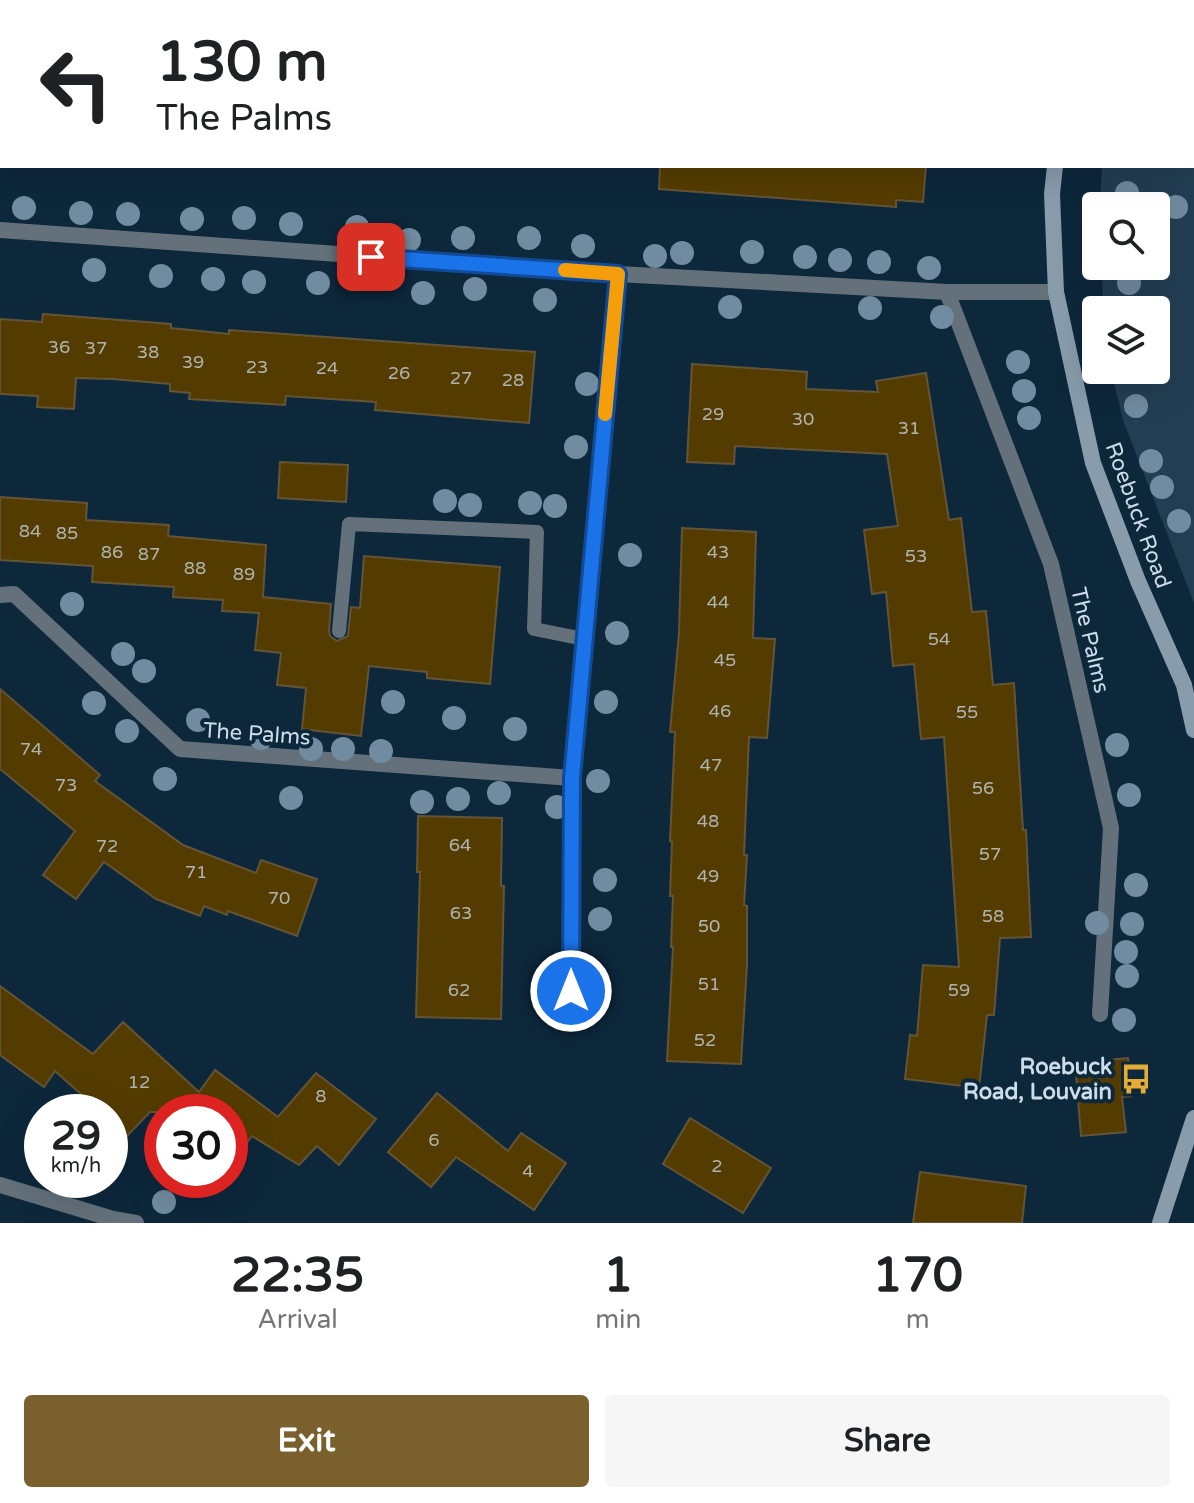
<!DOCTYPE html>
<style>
body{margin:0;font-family:"Varela Round",sans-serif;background:#f6f6f6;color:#202124;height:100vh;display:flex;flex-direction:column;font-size:30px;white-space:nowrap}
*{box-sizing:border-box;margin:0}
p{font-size:26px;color:#757577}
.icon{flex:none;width:44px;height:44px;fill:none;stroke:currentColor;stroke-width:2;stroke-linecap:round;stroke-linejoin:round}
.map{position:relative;height:1223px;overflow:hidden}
.side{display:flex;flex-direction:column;background:#fff;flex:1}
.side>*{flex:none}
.hud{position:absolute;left:0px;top:0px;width:1194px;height:168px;box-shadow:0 8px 32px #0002;background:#fff;color:#202124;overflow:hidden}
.tools{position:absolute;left:1082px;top:192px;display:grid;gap:16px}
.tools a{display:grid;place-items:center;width:88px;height:88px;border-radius:8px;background:#fff;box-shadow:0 8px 32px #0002;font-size:40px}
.speed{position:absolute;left:24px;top:1094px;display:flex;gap:16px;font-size:40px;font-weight:700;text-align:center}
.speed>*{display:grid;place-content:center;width:104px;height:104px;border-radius:50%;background:#fff;box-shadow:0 8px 32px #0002;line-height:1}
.speed small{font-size:20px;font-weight:400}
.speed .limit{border:12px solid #d22;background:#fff;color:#111}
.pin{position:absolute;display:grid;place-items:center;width:68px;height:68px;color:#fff;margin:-34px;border-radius:16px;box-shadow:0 4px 12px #0006}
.me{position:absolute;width:88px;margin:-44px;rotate:0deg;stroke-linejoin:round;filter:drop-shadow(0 0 6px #0008)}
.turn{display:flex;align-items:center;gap:28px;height:168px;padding:0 24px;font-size:36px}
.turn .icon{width:104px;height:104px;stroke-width:2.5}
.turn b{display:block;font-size:56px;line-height:68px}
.eta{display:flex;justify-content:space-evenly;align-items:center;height:136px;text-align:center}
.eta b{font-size:48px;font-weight:700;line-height:56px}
.action{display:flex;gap:16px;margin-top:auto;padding:16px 24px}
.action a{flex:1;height:92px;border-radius:8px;background:#79602c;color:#fff;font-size:32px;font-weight:700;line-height:92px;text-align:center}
.action a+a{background:#f6f6f6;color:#202124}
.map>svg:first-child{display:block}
</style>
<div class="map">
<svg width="1194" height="1223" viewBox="0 0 1194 1223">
<rect width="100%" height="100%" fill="#0d273b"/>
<path fill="#233e53" d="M1130 0H1194V603L1123 420 1111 370H1156V310H1103L1102 266H1156V206H1100L1102 166H1192V2H1129Z"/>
<g fill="#543c01" stroke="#645437" stroke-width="2">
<path d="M660 166H926L923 202 896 200V207L659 189Z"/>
<path d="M43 314 171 324V328L229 334V330L535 352 529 423 375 410 376 402 286 396 285 405 189 399 190 393 170 391V384L113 379 76 378 74 409 37 407 38 396 0 394V319L42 322Z"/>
<path d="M692 364 807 372 806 389 878 392 876 381 926 373 949 520 961 518 972 612 986 611 993 685 1014 683 1023 830H1026L1031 937 1000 938 994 1015H987L979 1088 905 1079 910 1035 917 1036 923 965 959 967 944 737 921 739 914 664 893 666 886 592 872 594 864 530 898 526 887 454 735 446 734 464 687 462Z"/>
<path d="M280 462 348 465 346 502 278 498Z"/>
<path d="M0 497 87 503 86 520 169 525 168 536 266 545 263 597 331 604 329 631 330 636 337 641 348 636 351 607 360 608 364 556 500 567 490 684 427 678V672L369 666 361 736 302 729 306 688 277 685 281 653 255 650 259 613 222 611 223 600 173 597 174 587 92 582 93 566 0 560Z"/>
<path d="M682 528 756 532 753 638 775 639 767 738 749 737 744 855H747L744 905 747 906V964L741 1064 667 1061 673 947H671L673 896H670L672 842 670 841 675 732H670L679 633Z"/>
<path d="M0 689 100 775 95 781 183 845 256 873 261 860 317 879 297 936 228 911 227 915 204 906 200 916 156 899 104 862 76 899 43 875 75 831 0 769Z"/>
<path d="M418 816 502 818 501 886H504L501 1019 416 1017 420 872H417Z"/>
<path d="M0 986 93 1054 123 1022 199 1092 215 1070 278 1117 316 1073 376 1119 339 1165 317 1146 299 1165 252 1136 230 1166V1112H150L127 1136 110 1120V1112H101L55 1071 44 1087 0 1055Z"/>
<path d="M1128 1058 1132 1096 1122 1097 1126 1132 1081 1136 1075 1063Z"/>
<path d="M437 1093 508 1151 521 1133 566 1163 534 1210 456 1157 431 1187 388 1152Z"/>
<path d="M690 1118 771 1168 743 1213 663 1164Z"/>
<path d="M920 1172 1026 1186 1022 1223H913Z"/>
</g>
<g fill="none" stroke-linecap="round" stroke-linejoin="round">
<g stroke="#5d7384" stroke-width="5" stroke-dasharray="2 6" stroke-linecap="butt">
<path d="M1192 88 1194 87"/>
<path d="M1192 114 1194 121"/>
</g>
<path stroke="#64717b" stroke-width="14" d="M339 631 349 524 537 532 534 629 584 639"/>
<g stroke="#64717b" stroke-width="16">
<path d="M0 230 618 274 947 292H1056"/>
<path d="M947 292 1051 564 1111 828 1100 1014"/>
<path d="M0 595 14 594 180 749 572 778"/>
<path d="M571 991 572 778 618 274"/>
<path d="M0 1185 113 1219 136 1223"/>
</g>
<g stroke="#889cac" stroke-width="16">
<path d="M1082 2 1083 0"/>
<path d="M1055 166 1052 194 1056 292 1093 463 1138 581 1184 685 1194 730"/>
<path d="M1160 1223 1194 1118"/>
</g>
</g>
<g fill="#718ba0">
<circle cx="1127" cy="193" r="12"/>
<circle cx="1176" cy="207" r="12"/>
<circle cx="24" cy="208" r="12"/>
<circle cx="81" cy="213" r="12"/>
<circle cx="128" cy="214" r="12"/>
<circle cx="244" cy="218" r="12"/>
<circle cx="192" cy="219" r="12"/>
<circle cx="291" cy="224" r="12"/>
<circle cx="357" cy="227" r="12"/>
<circle cx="463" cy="238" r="12"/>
<circle cx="529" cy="238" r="12"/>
<circle cx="409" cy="240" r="12"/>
<circle cx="583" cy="246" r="12"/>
<circle cx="752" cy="252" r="12"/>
<circle cx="682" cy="253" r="12"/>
<circle cx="655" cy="256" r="12"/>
<circle cx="805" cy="257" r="12"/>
<circle cx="840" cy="260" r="12"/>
<circle cx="879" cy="262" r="12"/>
<circle cx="929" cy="268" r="12"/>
<circle cx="94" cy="270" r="12"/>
<circle cx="161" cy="276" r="12"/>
<circle cx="213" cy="279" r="12"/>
<circle cx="254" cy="282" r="12"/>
<circle cx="318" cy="283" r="12"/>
<circle cx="1129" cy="283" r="12"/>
<circle cx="475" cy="289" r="12"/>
<circle cx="423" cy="293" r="12"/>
<circle cx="545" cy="300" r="12"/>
<circle cx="730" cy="307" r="12"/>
<circle cx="870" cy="308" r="12"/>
<circle cx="942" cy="317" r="12"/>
<circle cx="1018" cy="362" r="12"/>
<circle cx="587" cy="384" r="12"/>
<circle cx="1024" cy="391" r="12"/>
<circle cx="1136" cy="406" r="12"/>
<circle cx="1029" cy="418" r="12"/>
<circle cx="576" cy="447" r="12"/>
<circle cx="1151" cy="461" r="12"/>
<circle cx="1162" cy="487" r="12"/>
<circle cx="445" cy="501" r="12"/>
<circle cx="530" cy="503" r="12"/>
<circle cx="470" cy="505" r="12"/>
<circle cx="555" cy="506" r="12"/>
<circle cx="1179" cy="521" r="12"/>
<circle cx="630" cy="555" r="12"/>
<circle cx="72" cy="604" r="12"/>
<circle cx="617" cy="633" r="12"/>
<circle cx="123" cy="654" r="12"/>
<circle cx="144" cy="671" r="12"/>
<circle cx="393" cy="702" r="12"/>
<circle cx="606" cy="702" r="12"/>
<circle cx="94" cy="703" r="12"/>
<circle cx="454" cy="718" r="12"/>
<circle cx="198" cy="720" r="12"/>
<circle cx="515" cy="729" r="12"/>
<circle cx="127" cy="731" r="12"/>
<circle cx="261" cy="738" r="12"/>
<circle cx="1117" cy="745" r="12"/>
<circle cx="311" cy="749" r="12"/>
<circle cx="343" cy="749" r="12"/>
<circle cx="381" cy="751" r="12"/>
<circle cx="165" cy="779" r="12"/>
<circle cx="598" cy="781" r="12"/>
<circle cx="499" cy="793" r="12"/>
<circle cx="1129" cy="795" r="12"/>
<circle cx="291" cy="798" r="12"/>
<circle cx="458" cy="799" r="12"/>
<circle cx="422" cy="802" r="12"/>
<circle cx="557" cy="807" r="12"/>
<circle cx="605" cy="880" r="12"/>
<circle cx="1136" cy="885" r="12"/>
<circle cx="600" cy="919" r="12"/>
<circle cx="1097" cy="923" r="12"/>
<circle cx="1132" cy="924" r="12"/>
<circle cx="1126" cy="952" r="12"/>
<circle cx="1127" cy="976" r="12"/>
<circle cx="1124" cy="1020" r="12"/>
<circle cx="164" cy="1202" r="12"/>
</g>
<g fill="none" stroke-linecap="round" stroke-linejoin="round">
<g stroke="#114b97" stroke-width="20">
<path id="route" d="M371 257 618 274 572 778 571 991"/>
</g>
<use href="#route" stroke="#1a73e8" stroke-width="14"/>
<path stroke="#f59e0b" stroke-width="14" d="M565 270 618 274 605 414"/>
</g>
<defs>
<g id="bus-bare" transform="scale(2.4)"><path d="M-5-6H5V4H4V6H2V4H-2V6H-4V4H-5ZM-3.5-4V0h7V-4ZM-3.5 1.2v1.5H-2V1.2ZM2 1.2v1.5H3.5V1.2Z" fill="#e5ad35" stroke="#0d273b" stroke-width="2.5" paint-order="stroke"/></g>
</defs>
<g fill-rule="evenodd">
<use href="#bus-bare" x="1136" y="1079"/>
</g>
<g text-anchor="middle" stroke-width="8" stroke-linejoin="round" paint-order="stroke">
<g font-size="18" fill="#afb4af">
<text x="59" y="353">36</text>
<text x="96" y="354">37</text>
<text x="148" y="358">38</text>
<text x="193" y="368">39</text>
<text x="257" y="373">23</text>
<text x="327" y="374">24</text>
<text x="399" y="379">26</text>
<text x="461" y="384">27</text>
<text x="513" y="386">28</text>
<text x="713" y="420">29</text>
<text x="803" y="425">30</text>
<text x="909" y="434">31</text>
<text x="30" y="537">84</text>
<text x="67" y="539">85</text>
<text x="112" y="558">86</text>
<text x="718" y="558">43</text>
<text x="149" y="560">87</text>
<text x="916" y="562">53</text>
<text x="195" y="574">88</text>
<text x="244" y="580">89</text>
<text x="718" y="608">44</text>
<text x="939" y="645">54</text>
<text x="725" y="666">45</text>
<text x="720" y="717">46</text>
<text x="967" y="718">55</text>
<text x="31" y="755">74</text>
<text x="711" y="771">47</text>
<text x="66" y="791">73</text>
<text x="983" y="794">56</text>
<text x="708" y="827">48</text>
<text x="460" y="851">64</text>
<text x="107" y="852">72</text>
<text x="990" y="860">57</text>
<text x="196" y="878">71</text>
<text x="708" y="882">49</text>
<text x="279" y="904">70</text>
<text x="461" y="919">63</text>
<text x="993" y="922">58</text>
<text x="709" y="932">50</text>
<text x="709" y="990">51</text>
<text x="459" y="996">62</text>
<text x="959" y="996">59</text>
<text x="705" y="1046">52</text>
<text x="139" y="1088">12</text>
<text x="321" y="1102">8</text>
<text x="434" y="1146">6</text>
<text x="717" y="1172">2</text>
<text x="528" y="1177">4</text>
</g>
<g font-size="22" fill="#cddce9" stroke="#0d273b">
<text transform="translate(1139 515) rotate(70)" y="8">Roebuck Road</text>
<text transform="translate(1091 640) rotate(77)" y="8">The Palms</text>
<text transform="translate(257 733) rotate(4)" y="8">The Palms</text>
</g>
<g font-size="22" font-weight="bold" fill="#cddce9" stroke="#0d273b" text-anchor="end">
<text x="1112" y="1074">Roebuck<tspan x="1112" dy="25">Road, Louvain</tspan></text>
</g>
</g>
</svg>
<div class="tools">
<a><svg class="icon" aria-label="search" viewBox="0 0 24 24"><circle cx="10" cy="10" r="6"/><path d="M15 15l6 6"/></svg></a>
<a><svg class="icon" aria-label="layers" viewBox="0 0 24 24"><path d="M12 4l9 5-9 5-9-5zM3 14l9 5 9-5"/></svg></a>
</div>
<div class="speed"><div>29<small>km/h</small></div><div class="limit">30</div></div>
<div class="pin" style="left:371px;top:257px;background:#d93025"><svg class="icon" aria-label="arrive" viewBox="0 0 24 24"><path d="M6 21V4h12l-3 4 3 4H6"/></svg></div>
<svg class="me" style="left:571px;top:991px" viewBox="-20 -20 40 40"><circle r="17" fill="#1a73e8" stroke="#fff" stroke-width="3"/><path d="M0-11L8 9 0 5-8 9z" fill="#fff"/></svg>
<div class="hud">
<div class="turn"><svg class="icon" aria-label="left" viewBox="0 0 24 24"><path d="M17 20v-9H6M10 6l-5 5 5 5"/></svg><div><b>130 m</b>The Palms</div></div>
</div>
</div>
<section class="side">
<div class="eta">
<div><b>22:35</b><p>Arrival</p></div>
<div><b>1</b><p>min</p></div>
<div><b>170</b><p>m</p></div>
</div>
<div class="action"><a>Exit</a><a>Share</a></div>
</section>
